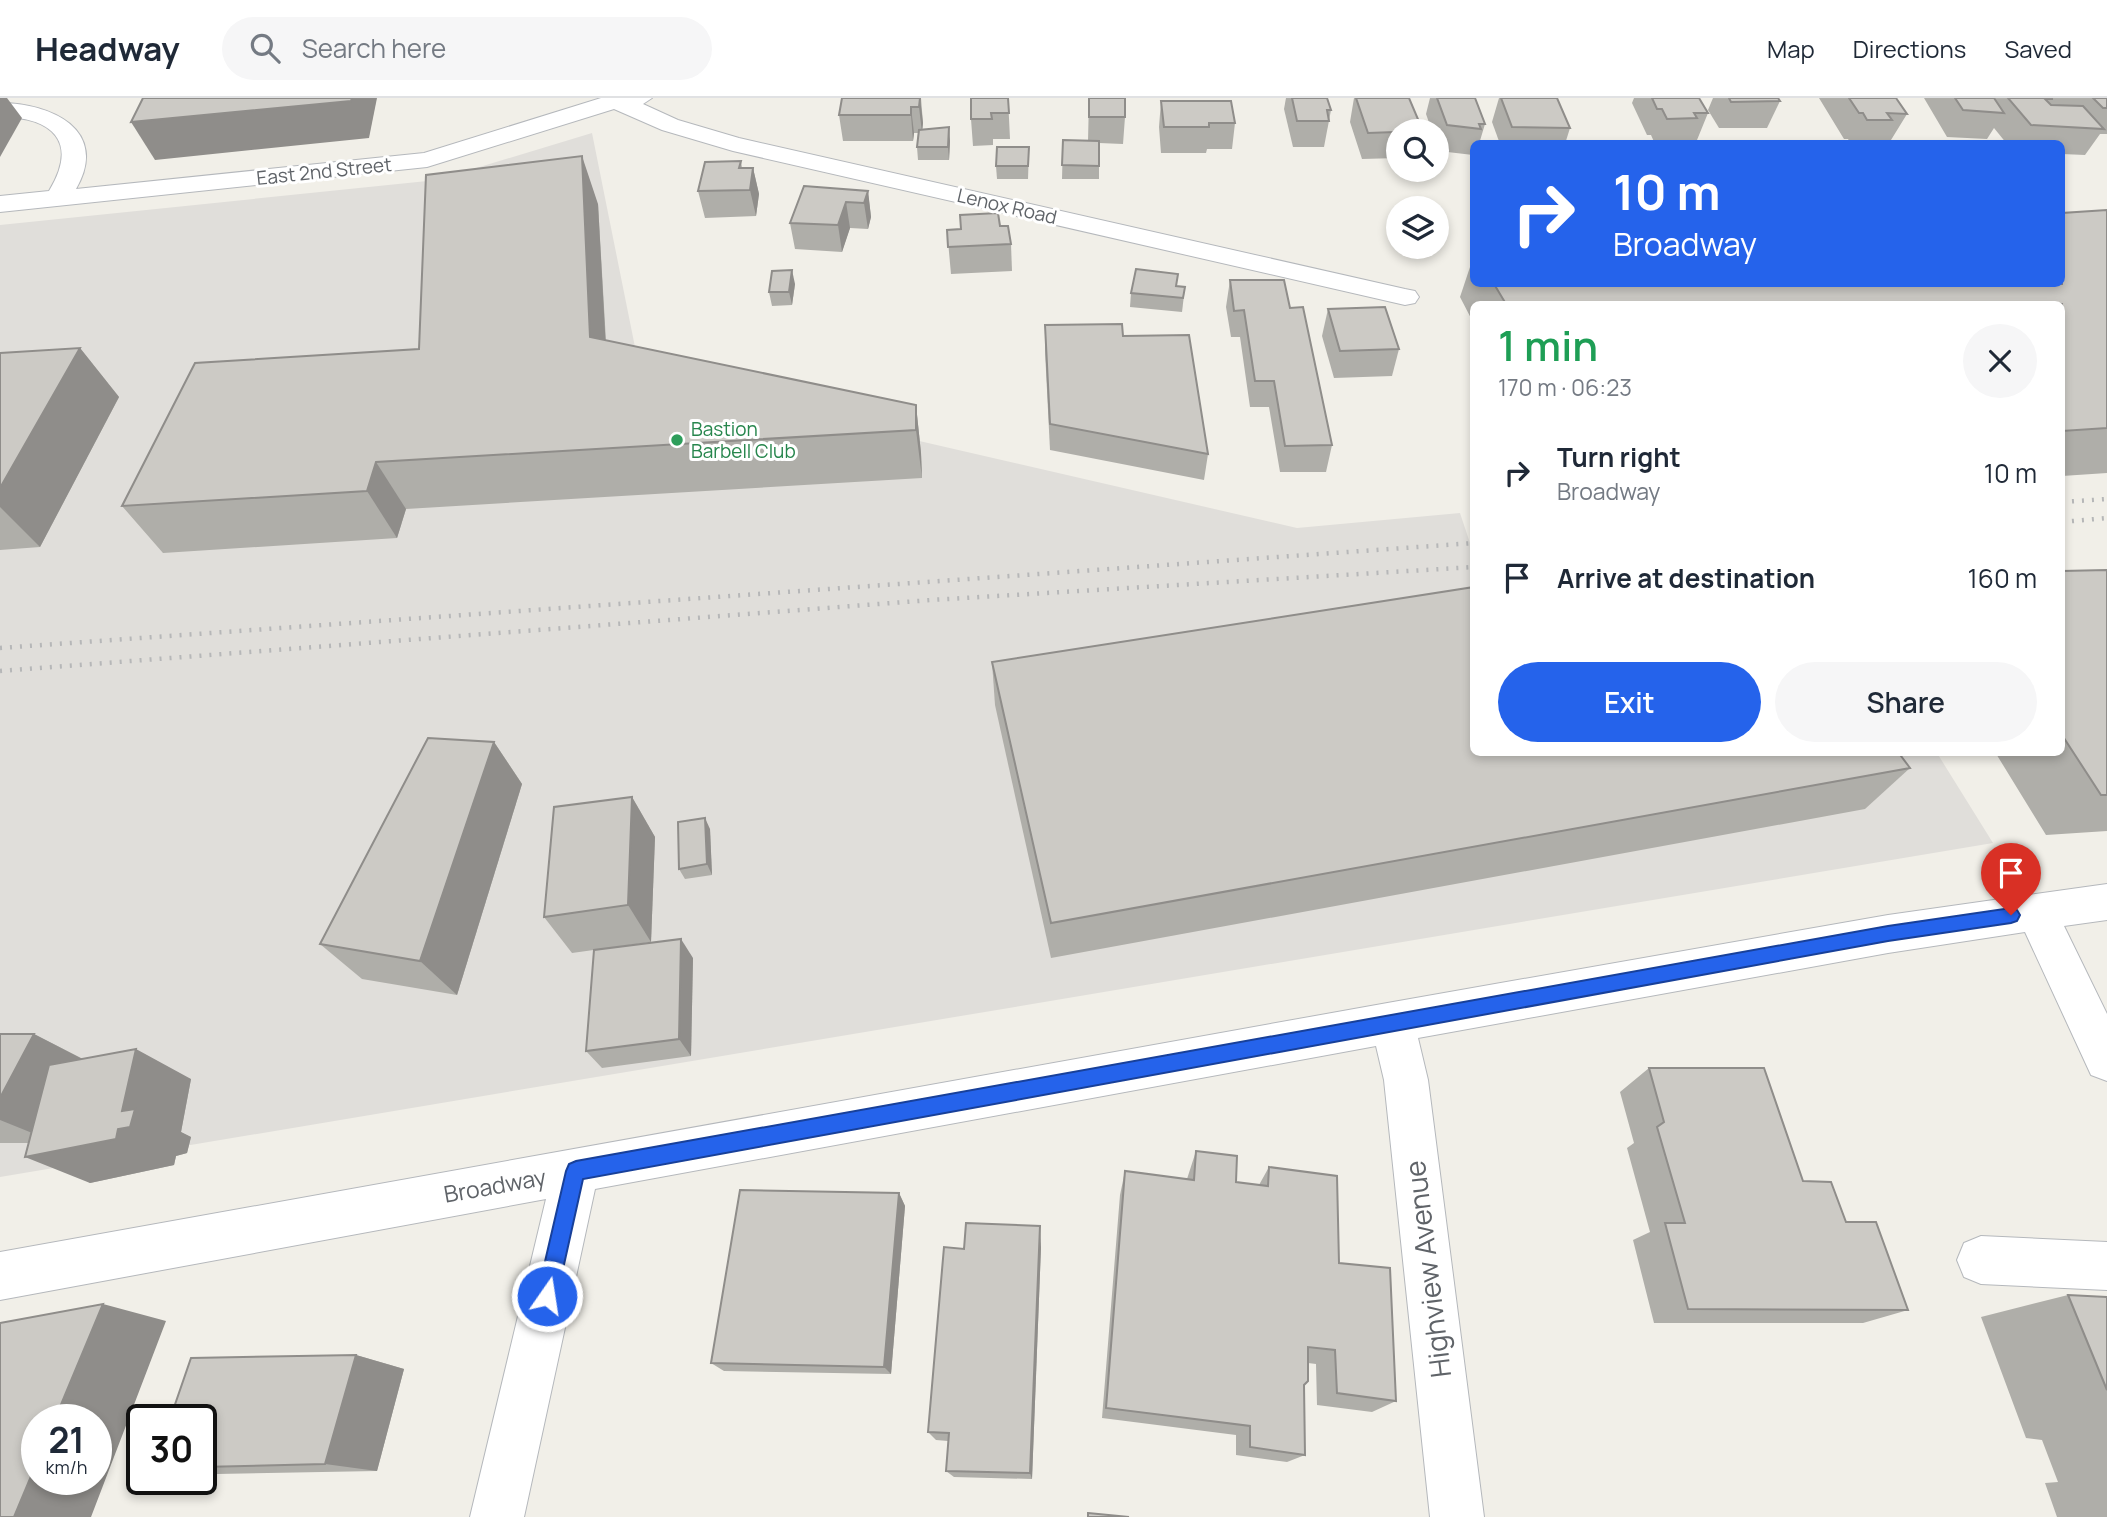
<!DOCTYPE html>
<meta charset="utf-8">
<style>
body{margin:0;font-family:Manrope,sans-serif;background:#f6f6f7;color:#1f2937;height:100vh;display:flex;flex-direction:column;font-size:26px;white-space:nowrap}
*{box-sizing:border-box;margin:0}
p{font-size:23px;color:#747a83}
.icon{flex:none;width:38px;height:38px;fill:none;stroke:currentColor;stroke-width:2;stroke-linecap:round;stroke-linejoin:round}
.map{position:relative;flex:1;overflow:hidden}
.details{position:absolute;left:1470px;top:203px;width:595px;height:455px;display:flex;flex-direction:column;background:#fff;border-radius:10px;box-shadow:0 4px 10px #0003}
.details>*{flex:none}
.guide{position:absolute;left:1470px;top:42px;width:595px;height:147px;border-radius:10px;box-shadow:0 4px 10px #0003;background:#2563eb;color:#fff;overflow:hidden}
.buttons{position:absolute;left:1386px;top:21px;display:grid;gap:14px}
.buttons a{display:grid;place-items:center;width:63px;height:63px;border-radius:50%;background:#fff;box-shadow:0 4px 10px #0003;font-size:35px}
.speed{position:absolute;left:21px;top:1306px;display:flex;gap:14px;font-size:35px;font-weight:700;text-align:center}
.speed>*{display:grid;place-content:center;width:91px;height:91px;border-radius:50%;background:#fff;box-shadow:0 4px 10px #0003;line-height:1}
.speed small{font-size:18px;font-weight:400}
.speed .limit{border:4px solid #111;border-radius:10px;background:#fff;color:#111}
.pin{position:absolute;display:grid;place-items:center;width:60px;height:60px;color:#fff;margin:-72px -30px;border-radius:50% 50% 50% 0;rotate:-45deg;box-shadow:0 0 7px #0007}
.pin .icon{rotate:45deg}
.me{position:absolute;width:77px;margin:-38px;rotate:13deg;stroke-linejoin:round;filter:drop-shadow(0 0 5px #0008)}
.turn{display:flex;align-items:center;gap:24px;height:147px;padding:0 28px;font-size:32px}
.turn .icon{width:91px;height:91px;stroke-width:2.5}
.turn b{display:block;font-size:49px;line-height:60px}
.round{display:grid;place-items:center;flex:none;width:74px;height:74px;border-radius:37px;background:#f6f6f7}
.head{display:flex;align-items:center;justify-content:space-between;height:119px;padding:0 28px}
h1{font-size:42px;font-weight:600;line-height:52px;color:#1e9e55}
.primary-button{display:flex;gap:14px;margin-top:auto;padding:14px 28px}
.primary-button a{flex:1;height:80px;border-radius:42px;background:#2563eb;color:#fff;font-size:28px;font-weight:600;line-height:80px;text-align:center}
.primary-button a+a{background:#f6f6f7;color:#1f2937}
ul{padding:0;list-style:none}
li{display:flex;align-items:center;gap:21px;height:105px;padding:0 28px}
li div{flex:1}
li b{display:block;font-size:26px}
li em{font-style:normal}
header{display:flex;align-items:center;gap:42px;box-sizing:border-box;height:98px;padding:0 35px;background:#fff;border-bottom:2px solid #e0e1e3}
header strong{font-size:33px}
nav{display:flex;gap:38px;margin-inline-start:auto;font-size:24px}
.search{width:490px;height:63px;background:#f6f6f7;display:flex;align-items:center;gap:18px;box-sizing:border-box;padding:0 24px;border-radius:38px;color:#747a83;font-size:26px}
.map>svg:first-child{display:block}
</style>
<header>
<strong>Headway</strong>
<div class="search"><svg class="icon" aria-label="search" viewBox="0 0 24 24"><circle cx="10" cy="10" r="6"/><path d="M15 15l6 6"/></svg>Search here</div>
<nav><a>Map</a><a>Directions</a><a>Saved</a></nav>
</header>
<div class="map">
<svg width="2107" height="1419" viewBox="0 0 2107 1419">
<rect width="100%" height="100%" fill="#f1efe8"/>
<path fill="#e0deda" d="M592 35 641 279 1297 430 1460 415 1473 454 1474 654 1937 655 1993 745 0 1079V127L437 82Z"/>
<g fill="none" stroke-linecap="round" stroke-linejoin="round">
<g stroke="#b5b8bc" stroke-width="2">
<g id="minor">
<path d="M601 0H652L643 6 678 22 739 40 1405 191 1415 193 1419 199 1415 205 1405 207 733 53 662 32 614 11 427 69 0 114V98L49 93C79 44 53 19 0 19V5C51 5 110 32 76 91L424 55Z"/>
<path d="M2107 786V822L2064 828 2107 916V983L2091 977 2025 834 1888 855 1418 940 1428 982 1484 1419H1430L1384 982 1376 948 595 1091 524 1419H470L546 1101 0 1202V1154L1393 904 1888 817Z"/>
<path d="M1981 1138 2107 1144V1192L1981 1186 1964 1179 1957 1162 1964 1145Z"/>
</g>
</g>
<use href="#minor" fill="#fff" fill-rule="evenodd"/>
<g stroke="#b6b7b8" stroke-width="4.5" stroke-dasharray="2 8" stroke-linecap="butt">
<path d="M2062 404 2107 401"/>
<path d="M2062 424 2107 420"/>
<path d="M0 550 1474 445"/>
<path d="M0 573 931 502 1474 469"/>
</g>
</g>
<g fill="#afaea9">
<path d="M921 0 923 25 922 32 950 43 949 62H918L917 49 918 35H914L913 43H843L839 17Z"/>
<path d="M1008 0 1010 41H993V47L973 48 971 21Z"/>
<path d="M1089 0 1125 19 1123 46 1099 45V81H1062L1063 42 1088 43Z"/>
<path d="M1286 0H1327L1331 12 1324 49H1293L1284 11Z"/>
<path d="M1354 0H1409L1398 33V60L1362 61 1350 24Z"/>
<path d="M1430 0H1475L1485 26 1479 46H1474L1473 57 1439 53 1437 46V33H1432L1426 16Z"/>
<path d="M1499 0H1557L1570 30 1565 46H1500L1492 24Z"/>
<path d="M1634 0H1699L1708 15 1697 42H1688L1686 46H1655L1651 37H1647L1632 5Z"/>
<path d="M1713 0H1778L1780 3 1767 30H1719L1708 12Z"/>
<path d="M1819 0H1896L1907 16 1891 42H1880L1878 46H1851L1848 41H1844Z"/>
<path d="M1924 0H2107V36H2100L2085 57 2062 56V46H2007L1994 30 1987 41 1947 39Z"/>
<path d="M1161 3 1235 25 1232 51H1207L1206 55H1161L1159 29Z"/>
<path d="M1029 49 1028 81H997L996 68Z"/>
<path d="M741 63 742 70H753L759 96 756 118 705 120 698 93Z"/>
<path d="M868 93 871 119 868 131 850 130 842 154 795 151 790 125Z"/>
<path d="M598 106 606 243 916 307 921 355 922 380 406 411 397 440 163 455 122 408 419 251Z"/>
<path d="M2107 112V375L2062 378V206H1474V226L1460 199 1474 157V186H2062Z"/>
<path d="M1000 128 1011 146 1012 173 951 176 947 132Z"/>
<path d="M1230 182 1290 210 1332 347 1326 374H1280L1269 309H1250L1240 239H1231L1226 209Z"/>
<path d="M795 186 792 207 772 208 769 194Z"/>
<path d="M1177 188 1185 189 1182 214 1130 209 1131 195Z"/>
<path d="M1328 211 1399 251 1392 278 1334 280 1322 238Z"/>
<path d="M1045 227 1123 238 1208 356 1204 382 1050 352 1045 253Z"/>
<path d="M80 250 119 299 40 449 0 452V255Z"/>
<path d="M2107 472V733L2046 737 1995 654H2062V473Z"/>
<path d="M992 564 1910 670 1865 711 1051 860 995 607Z"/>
<path d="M494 644 522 686 457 897 362 881 320 846Z"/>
<path d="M632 699 655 739 651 844 572 855 544 819Z"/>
<path d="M710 731 712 777 685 781 679 771Z"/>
<path d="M693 860 691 958 602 970 586 953Z"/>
<path d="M0 936H34L83 961 191 981 181 1034 191 1039 187 1055 176 1058 174 1067 90 1085 29 1045H0Z"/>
<path d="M1649 970 1803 1083 1846 1124 1908 1212 1863 1225H1654L1633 1142 1650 1134 1627 1050 1634 1045 1620 994Z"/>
<path d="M1196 1053 1236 1084 1259 1087 1269 1069 1339 1165 1396 1303 1372 1314 1317 1307 1316 1266 1308 1265 1304 1287 1305 1357 1287 1364 1236 1357V1337L1102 1320 1120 1097 1125 1073 1187 1081Z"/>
<path d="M899 1095 905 1108 891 1276 724 1273 711 1265Z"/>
<path d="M1041 1149 1032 1381 954 1379 946 1373 948 1343 936 1342 928 1334 964 1151Z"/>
<path d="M2068 1197 2107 1199V1419H2057L2045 1385 2058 1384 2042 1342 2026 1340 1981 1219Z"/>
<path d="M356 1257 404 1271 377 1373 217 1376 201 1374V1321Z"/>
</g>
<g fill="#8f8d8a">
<path d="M0 0H7L22 20 0 59Z"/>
<path d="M352 0H377L369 40 155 62 131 24Z"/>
<path d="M920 0 923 25 922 35 919 9Z"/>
<path d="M911 9 914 35 913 43 911 17Z"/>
<path d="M949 29 950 43 949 62 948 49Z"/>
<path d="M582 58 598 106 608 288 590 239Z"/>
<path d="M753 70 759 96 756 118 750 92Z"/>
<path d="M868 93 871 119 868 131 864 105Z"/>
<path d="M846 104 850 130 842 154 838 127Z"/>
<path d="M792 172 795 186 792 207 789 194Z"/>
<path d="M80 250 119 299 40 449 0 409V390Z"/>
<path d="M916 307 921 355 922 380 916 332Z"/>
<path d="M376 364 406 411 397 440 367 393Z"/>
<path d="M494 644 522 686 457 897 420 863Z"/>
<path d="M632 699 655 739 651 844 628 807Z"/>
<path d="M705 720 710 731 712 777 707 766Z"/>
<path d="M681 841 693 860 691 958 679 941Z"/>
<path d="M34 936 94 967 57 1045 0 1022V1000Z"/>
<path d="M136 951 191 981 181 1034 191 1039 187 1055 176 1058 174 1067 90 1085 25 1059 122 1013Z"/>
<path d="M899 1095 905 1108 891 1276 884 1269Z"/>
<path d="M1040 1128 1041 1149 1032 1381 1030 1375Z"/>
<path d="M103 1206 166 1223 91 1419H14L37 1364V1381H96V1321H55Z"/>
<path d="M356 1257 404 1271 377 1373 325 1366Z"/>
</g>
<g fill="#cccac5" stroke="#8f8d8a" stroke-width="2">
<path d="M143 0H352L351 3 131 24Z"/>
<path d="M842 0H920L919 9H911V17H839Z"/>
<path d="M971 0H1008L1009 15H991L992 21H971Z"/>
<rect x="1089" y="0" width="36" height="19"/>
<path d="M1292 0H1327L1331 12H1327L1329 23H1297Z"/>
<path d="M1356 0H1409L1423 33 1368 35Z"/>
<path d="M1437 0H1475L1485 26H1479L1481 31 1447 27Z"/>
<path d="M1501 0H1557L1570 30 1512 29Z"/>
<path d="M1652 0H1699L1708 15H1694L1697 20 1667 21 1662 11H1657Z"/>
<path d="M1729 0H1778L1780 3 1731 4Z"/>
<path d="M1849 0H1896L1907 16 1887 15 1892 22H1867L1863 15H1859Z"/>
<path d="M1955 0H1994L2004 15 1963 12Z"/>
<path d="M2008 0H2052V1H2045L2051 7 2083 8 2104 31 2031 27Z"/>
<path d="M2093 0H2107V10H2103Z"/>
<path d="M1161 3H1231L1235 25H1209V29H1164Z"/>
<path d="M949 29 948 49H917L919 32Z"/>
<path d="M1063 42 1099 43V68L1062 67Z"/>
<path d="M997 49H1029L1028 68H996Z"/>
<path d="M582 58 590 239 916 307V332L376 364 367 393 122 408 195 265 419 251 426 77Z"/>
<path d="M741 63 739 70H753L750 92 698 93 705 64Z"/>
<path d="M804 88 868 93 864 105 846 104 838 127 790 125Z"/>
<path d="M2107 112V330L2062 333V206H1506L1494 186H2062V115Z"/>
<path d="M998 115 1000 128H1008L1011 146 948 149 947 132 961 131 960 117Z"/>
<path d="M1136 171 1178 176 1176 188 1185 189 1183 200 1131 195Z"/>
<path d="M792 172 789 194H769L772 173Z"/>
<path d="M1230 182H1284L1290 210 1303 209 1332 347 1285 348 1274 283H1255L1244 212 1234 213Z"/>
<path d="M1385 209 1399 251 1340 253 1328 211Z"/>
<path d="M1122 226 1123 238 1189 237 1208 356 1050 326 1045 227Z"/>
<path d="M80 250 0 390V255Z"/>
<path d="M2107 472V697H2101L2062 637V473Z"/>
<path d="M1474 489V654H1898L1910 670 1051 825 992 564Z"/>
<path d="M428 640 494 644 420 863 320 846Z"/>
<path d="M632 699 628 807 544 819 554 709Z"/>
<path d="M705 720 707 766 679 771 678 724Z"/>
<path d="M681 841 679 941 586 953 594 852Z"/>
<path d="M0 936H34L0 1000Z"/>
<path d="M136 951 122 1013 135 1011 130 1029 118 1031 116 1041 25 1059 49 967Z"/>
<path d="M1649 970H1764L1803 1083 1831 1084 1846 1124H1876L1908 1212 1688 1211 1665 1125H1685L1657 1029 1664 1024Z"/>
<path d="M1196 1053 1237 1058 1236 1084 1268 1088 1269 1069 1337 1078 1339 1165 1390 1170 1396 1303 1337 1295 1335 1252 1308 1249V1283L1304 1287 1305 1357 1250 1349V1328L1106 1310 1125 1073 1194 1082Z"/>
<path d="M740 1092 899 1095 884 1269 711 1265Z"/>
<path d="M966 1125 1040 1128 1030 1375 946 1373 949 1335 928 1334 944 1149 964 1151Z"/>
<path d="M2068 1197 2107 1199V1292Z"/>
<path d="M103 1206 55 1321H37V1364L14 1419H0V1225Z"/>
<path d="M356 1257 325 1366 201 1369V1321H170L191 1260Z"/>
<path d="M1088 1415 1129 1419H1088Z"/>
</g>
<path fill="#2563eb" stroke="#184099" stroke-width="2" d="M2011 810 2017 812 2020 817 2017 823 2011 825 1888 843 583 1081 557 1198 554 1205 547 1208 540 1205 537 1198 566 1073 569 1066 576 1063 1888 828Z"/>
<circle fill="#2e9e5b" stroke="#fff" stroke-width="2.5" cx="677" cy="342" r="7"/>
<g text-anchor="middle" stroke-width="6" stroke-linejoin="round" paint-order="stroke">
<g font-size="19" fill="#5f6368" stroke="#fff">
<text transform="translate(324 73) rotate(-6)" y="7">East 2nd Street</text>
<text transform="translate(1007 108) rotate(13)" y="7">Lenox Road</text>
</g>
<g font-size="19" fill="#27864d" stroke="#fff" text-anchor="start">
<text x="691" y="338">Bastion<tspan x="691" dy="22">Barbell Club</tspan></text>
</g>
<g font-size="23" fill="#5f6368" stroke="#fff">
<text transform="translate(495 1088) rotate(-10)" y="8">Broadway</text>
</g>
<g font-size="28" fill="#5f6368" stroke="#fff">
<text transform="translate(1428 1171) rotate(-97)" y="10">Highview Avenue</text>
</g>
</g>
</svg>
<div class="buttons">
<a><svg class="icon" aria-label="search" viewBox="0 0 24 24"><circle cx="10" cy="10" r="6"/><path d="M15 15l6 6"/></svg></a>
<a><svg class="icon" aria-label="layers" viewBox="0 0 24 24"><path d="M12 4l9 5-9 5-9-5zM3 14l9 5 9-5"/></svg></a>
</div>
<div class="speed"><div>21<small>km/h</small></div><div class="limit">30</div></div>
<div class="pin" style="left:2011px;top:817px;background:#d93025"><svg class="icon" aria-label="arrive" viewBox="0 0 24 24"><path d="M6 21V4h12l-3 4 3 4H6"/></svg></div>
<svg class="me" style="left:547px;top:1198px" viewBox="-20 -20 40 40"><circle r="17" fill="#2563eb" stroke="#fff" stroke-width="3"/><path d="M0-11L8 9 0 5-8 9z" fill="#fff"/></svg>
<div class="guide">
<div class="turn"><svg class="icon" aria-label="right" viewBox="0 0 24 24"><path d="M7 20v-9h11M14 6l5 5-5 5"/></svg><div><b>10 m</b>Broadway</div></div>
</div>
<section class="details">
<div class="head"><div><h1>1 min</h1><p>170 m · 06:23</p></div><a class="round"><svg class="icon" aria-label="close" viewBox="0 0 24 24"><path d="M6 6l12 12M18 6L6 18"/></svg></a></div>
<ul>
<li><svg class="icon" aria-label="right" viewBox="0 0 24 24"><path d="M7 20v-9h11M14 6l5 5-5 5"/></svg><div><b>Turn right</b><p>Broadway</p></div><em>10 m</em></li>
<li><svg class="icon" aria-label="arrive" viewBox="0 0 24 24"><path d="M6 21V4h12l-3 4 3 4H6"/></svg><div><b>Arrive at destination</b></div><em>160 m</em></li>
</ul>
<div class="primary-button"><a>Exit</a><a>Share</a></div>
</section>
</div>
